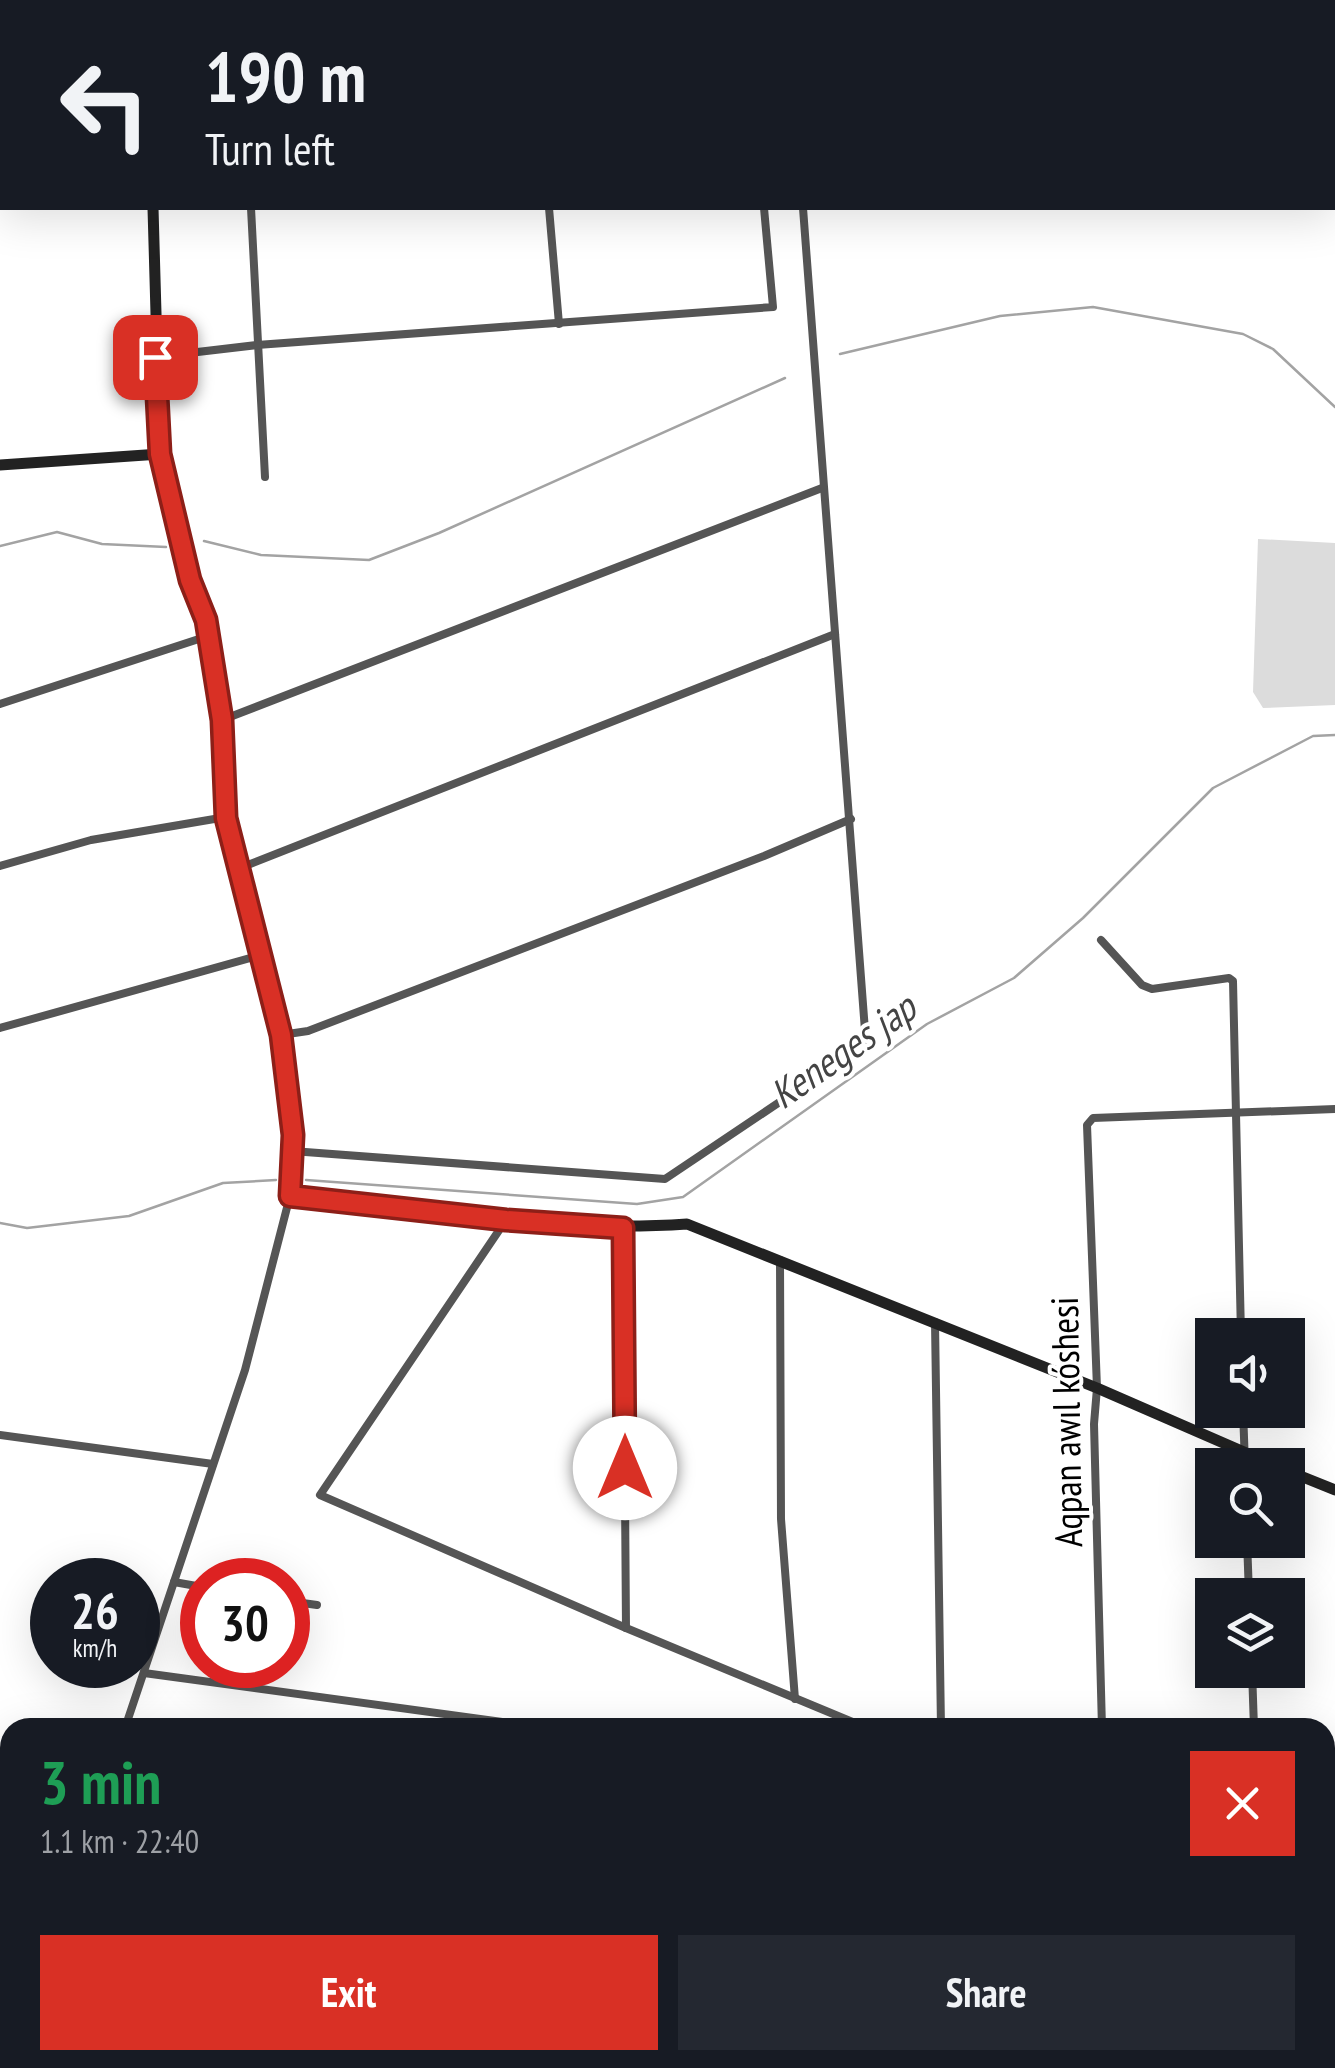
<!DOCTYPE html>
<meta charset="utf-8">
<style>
body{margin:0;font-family:"PT Sans Narrow",sans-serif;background:#242831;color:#f1f3f6;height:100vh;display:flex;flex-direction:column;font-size:38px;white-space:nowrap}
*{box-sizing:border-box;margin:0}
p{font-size:32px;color:#9ea1a6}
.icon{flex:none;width:55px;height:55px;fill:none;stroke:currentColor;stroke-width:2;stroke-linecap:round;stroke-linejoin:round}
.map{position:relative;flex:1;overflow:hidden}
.sheet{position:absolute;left:0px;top:1718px;width:1335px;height:352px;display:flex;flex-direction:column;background:#171b24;border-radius:30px 30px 0 0;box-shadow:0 10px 40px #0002}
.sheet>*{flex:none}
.hud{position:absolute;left:0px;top:0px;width:1335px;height:210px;box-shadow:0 10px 40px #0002;background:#171b24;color:#f1f3f6;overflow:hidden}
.tools{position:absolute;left:1195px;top:1318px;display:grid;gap:20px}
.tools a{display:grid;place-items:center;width:110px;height:110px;border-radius:0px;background:#171b24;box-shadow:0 10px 40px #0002;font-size:50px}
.speed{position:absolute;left:30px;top:1558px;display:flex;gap:20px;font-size:50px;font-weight:700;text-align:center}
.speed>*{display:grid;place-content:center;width:130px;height:130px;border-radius:50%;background:#171b24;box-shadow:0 10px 40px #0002;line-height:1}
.speed small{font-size:25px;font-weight:400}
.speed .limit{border:15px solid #d22;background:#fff;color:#111}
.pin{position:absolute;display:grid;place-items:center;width:85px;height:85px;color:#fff;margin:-42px;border-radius:20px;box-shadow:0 5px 15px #0006}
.me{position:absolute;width:110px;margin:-55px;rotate:0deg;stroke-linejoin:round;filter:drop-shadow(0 0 8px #0008)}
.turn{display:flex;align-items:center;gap:35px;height:210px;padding:0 40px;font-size:45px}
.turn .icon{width:130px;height:130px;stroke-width:2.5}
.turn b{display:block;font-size:70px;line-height:85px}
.round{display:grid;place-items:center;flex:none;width:105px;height:105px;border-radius:0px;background:#242831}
.headline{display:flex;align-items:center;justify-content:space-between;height:170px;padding:0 40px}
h1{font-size:60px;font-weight:700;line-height:75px;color:#1e9e55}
.primary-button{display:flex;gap:20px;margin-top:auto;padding:20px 40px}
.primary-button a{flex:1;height:115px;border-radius:0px;background:#d93025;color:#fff;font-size:40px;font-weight:700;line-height:115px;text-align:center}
.primary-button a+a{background:#242831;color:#f1f3f6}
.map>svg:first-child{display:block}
</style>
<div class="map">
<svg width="1335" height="2068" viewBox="0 0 1335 2068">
<rect width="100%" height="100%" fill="#fff"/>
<path fill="#dcdcdc" d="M1258 539 1335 543V705L1263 708 1253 692Z"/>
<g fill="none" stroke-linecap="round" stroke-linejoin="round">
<g stroke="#a3a3a3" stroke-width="2.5">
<path d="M840 354 1000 316 1093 307 1243 334 1273 349 1335 407"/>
<path d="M204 541 261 555 369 560 439 533 785 378"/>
<path d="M0 546 57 532 102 544 166 547"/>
<path d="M306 1180 637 1204 683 1197 927 1024 1014 978 1083 918 1213 788 1313 736 1335 735"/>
<path d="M0 1223 27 1228 129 1216 223 1183 276 1180"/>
<path d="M0 1796 10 1799"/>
<path d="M981 2060 1024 2068"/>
</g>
<g stroke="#555" stroke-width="8">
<path d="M339 0 340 2"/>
<path d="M751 0V2"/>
<path d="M787 0V2"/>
<path d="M84 2 116 0"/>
<path d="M0 9H2"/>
<path d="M0 184H2"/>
<path d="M251 208 265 477"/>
<path d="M549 208 559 324"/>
<path d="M155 357 257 345 773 307 764 208"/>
<path d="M0 704 208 636"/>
<path d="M222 720 822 488"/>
<path d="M0 866 91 840 226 817"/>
<path d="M240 868 835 634"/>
<path d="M1101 940 1142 985 1152 989 1229 978 1233 981 1241 1335"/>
<path d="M0 1028 261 955"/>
<path d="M281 1035 308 1031 764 856 851 819"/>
<path d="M292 1151 665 1179 866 1044 803 208"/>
<path d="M506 1220 320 1495 626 1628 867 1728"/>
<path d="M623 1228 626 1628"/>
<path d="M780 1260 781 1519 795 1699"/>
<path d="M935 1322 941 1728"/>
<path d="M1243 1410 1245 1465"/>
<path d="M0 1435 213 1464"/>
<path d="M1247 1540 1249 1595"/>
<path d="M174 1582 202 1587"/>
<path d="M288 1601 317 1605"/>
<path d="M1252 1670 1254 1728"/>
<path d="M144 1673 547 1728"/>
<path d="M125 1728 245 1370 290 1196"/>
<path d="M1102 1728 1094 1424 1097 1388 1087 1125 1093 1118 1335 1109"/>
<path d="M0 1777 10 1780"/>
<path d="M1325 1934 1335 1937"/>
<path d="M1325 2022 1335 2023"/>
<path d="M891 2060 936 2068"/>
<path d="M258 2068V2060"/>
</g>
<g stroke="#222" stroke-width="11">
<path d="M148 0 149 2"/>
<path d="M153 208 160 454 190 579 205 620 222 720 226 817 281 1035 293 1135 290 1196C421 1211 555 1233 687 1224L1097 1388 1274 1465"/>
<path d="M0 465 160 454"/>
<path d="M1288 1471 1335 1490"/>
</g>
</g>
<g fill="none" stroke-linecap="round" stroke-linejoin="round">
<g stroke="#8d1f18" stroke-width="25">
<path id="route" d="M155 357 160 454 190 580 206 620 222 720 226 818 281 1035 293 1135 290 1196 506 1220 623 1228 625 1468"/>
</g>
<use href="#route" stroke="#d93025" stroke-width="18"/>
</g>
<g text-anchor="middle" stroke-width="8" stroke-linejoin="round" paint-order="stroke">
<g font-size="38" fill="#000" stroke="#fff">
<text transform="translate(1067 1422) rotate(-91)" y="13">Aqpan awıl kóshesi</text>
</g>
<g font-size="40" font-style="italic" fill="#444" stroke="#fff">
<text transform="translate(843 1051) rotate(-35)" y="14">Keneges jap</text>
</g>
</g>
</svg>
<div class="tools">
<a><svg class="icon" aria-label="sound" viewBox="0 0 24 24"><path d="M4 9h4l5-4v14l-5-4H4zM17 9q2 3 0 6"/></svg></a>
<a><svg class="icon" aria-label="search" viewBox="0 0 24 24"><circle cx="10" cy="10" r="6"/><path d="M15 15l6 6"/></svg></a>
<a><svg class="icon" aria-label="layers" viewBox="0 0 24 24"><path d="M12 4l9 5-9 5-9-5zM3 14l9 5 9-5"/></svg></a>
</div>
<div class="speed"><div>26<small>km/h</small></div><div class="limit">30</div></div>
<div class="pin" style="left:155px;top:357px;background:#d93025"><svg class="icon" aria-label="arrive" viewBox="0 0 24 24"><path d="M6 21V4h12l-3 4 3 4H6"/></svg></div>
<svg class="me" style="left:625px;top:1468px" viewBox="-20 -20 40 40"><circle r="19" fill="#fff"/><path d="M0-13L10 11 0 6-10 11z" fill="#d93025"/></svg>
<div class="hud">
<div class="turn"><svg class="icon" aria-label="left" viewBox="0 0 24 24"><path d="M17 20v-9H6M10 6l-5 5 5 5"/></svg><div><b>190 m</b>Turn left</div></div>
</div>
<section class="sheet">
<div class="headline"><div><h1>3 min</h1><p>1.1 km · 22:40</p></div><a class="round" style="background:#d93025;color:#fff"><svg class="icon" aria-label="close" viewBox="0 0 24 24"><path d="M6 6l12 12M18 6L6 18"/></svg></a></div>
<div class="primary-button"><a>Exit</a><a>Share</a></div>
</section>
</div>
